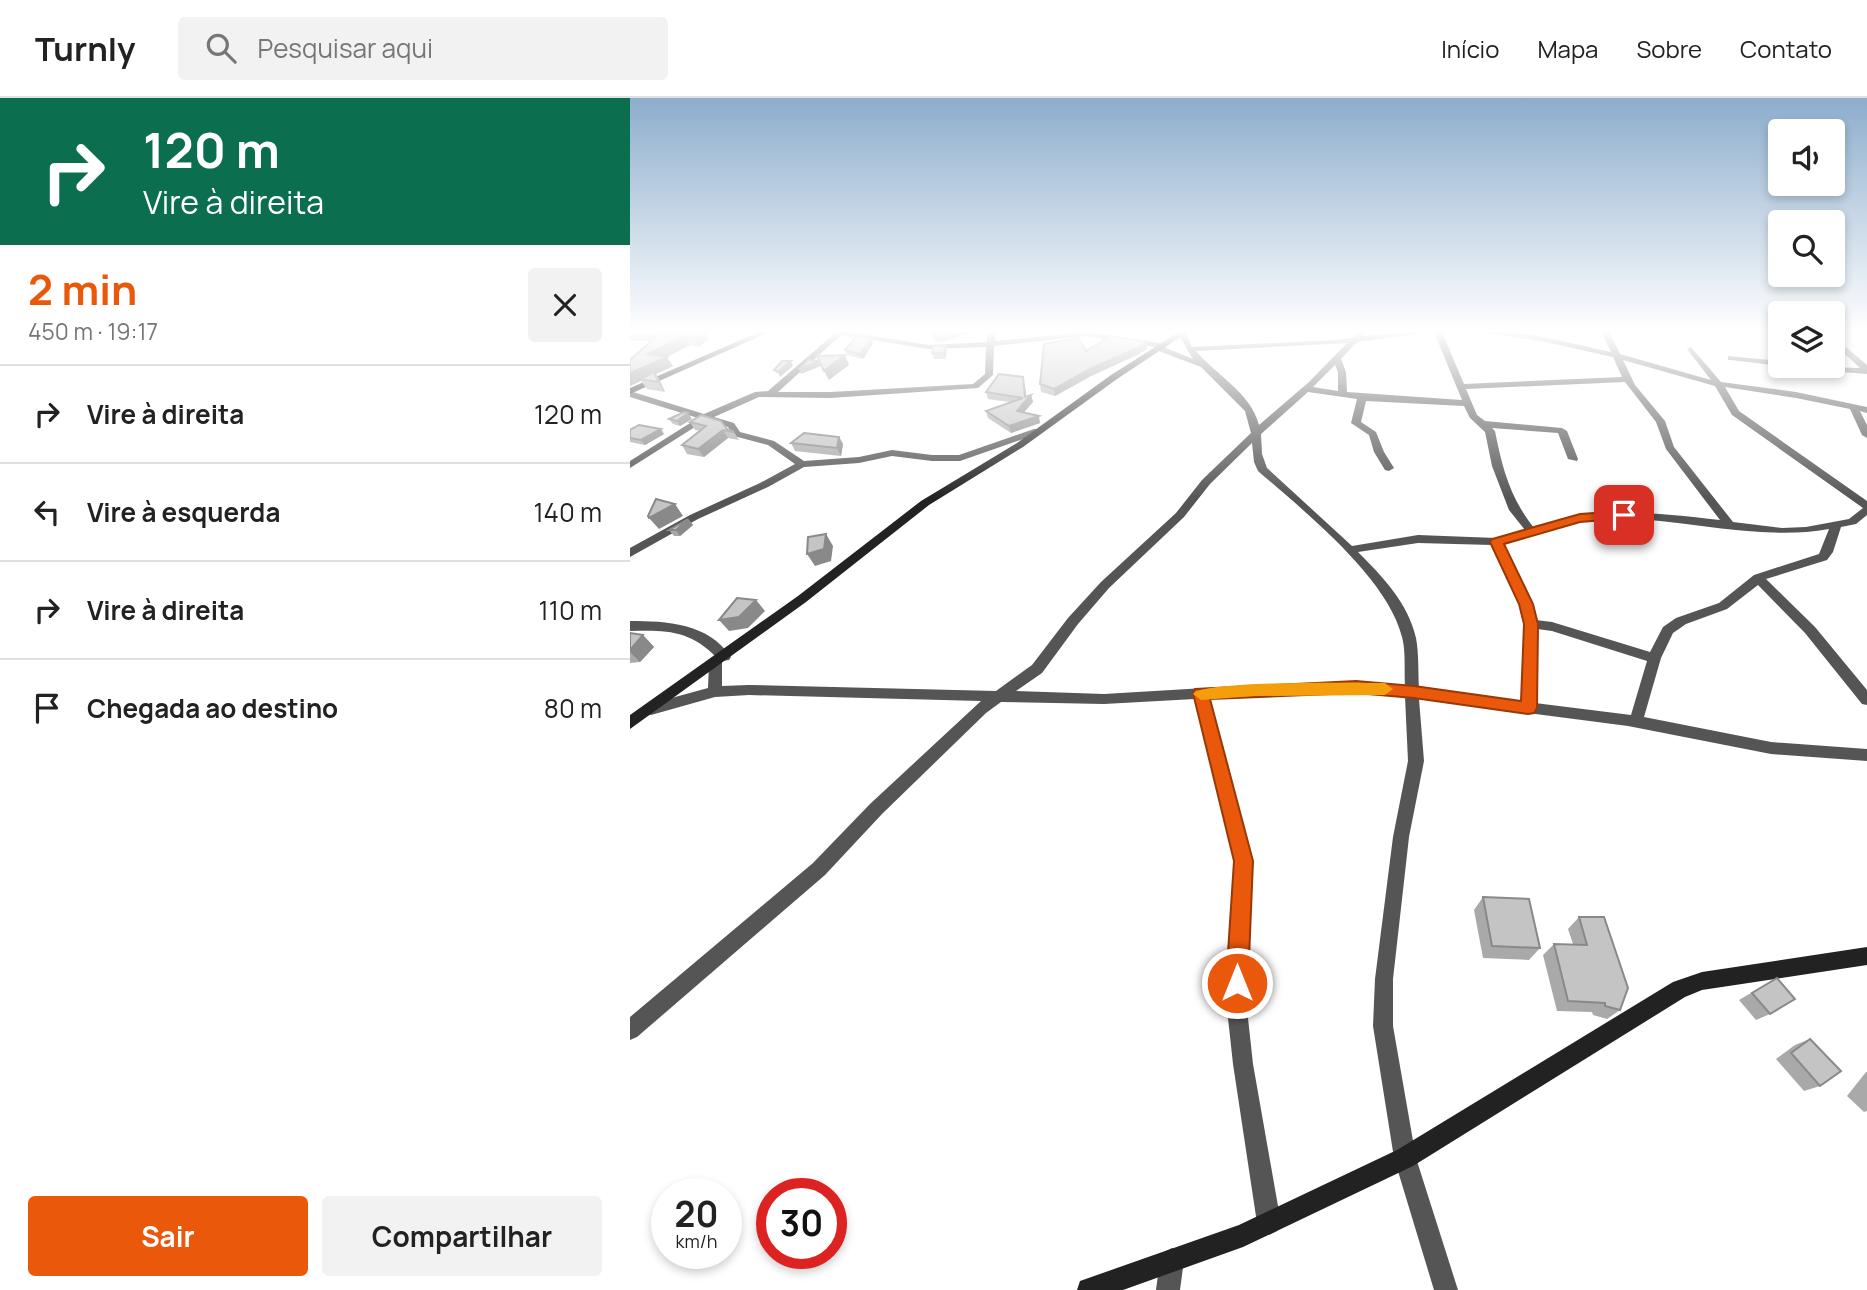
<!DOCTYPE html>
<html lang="pt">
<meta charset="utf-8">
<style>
body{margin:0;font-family:Manrope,sans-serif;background:#f2f2f2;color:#222;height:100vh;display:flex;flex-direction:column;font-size:26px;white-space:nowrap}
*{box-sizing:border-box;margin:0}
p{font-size:23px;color:#767676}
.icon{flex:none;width:38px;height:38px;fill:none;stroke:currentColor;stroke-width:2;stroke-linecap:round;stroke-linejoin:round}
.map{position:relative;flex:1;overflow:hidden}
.details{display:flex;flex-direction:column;background:#fff;width:630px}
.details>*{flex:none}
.hud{background:#0b6e4f;color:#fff;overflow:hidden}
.tools{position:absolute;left:1138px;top:21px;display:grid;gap:14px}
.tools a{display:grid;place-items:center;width:77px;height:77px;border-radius:7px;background:#fff;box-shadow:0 4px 10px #0003;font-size:35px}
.speed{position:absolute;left:21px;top:1080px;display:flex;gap:14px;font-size:35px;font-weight:700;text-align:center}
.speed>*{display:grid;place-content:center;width:91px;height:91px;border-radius:50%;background:#fff;box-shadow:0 4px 10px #0003;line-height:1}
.speed small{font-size:18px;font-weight:400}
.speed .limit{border:10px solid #d22;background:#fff;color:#111}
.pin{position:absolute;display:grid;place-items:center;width:60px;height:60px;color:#fff;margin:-30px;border-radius:14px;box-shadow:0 4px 10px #0006}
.me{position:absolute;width:77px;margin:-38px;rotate:0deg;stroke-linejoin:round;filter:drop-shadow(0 0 5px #0008)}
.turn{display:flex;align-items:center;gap:24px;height:147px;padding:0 28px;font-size:32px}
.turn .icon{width:91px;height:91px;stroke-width:2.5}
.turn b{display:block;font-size:49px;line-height:60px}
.round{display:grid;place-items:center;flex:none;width:74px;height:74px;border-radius:7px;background:#f2f2f2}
.summary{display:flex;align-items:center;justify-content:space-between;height:119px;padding:0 28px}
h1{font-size:42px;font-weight:700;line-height:52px;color:#ea580c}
.primary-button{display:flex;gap:14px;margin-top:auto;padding:14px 28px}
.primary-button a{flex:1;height:80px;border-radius:7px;background:#ea580c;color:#fff;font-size:28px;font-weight:700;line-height:80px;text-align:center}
.primary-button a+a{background:#f2f2f2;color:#222}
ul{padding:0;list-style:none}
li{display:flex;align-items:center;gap:21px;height:98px;padding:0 28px;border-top:2px solid #e0e0e0}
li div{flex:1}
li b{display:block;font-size:26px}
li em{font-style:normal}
header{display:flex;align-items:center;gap:42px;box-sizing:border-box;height:98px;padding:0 35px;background:#fff;border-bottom:2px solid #e0e0e0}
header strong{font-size:33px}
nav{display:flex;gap:38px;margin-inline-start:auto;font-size:24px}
.search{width:490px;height:63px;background:#f2f2f2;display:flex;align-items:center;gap:18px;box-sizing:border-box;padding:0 24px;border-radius:7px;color:#767676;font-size:26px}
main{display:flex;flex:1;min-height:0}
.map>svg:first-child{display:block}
</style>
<header>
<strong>Turnly</strong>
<div class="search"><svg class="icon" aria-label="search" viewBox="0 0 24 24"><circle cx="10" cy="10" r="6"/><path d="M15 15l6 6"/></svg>Pesquisar aqui</div>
<nav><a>Início</a><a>Mapa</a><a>Sobre</a><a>Contato</a></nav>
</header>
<main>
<section class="details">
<div class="hud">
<div class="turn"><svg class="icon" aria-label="right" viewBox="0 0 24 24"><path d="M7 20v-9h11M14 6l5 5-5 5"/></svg><div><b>120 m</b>Vire à direita</div></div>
</div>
<div class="summary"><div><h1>2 min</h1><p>450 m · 19:17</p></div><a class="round"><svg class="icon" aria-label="close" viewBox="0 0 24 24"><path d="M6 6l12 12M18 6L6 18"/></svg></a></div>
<ul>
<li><svg class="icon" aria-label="right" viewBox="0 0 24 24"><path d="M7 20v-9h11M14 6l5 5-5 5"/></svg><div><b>Vire à direita</b></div><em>120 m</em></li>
<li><svg class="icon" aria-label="left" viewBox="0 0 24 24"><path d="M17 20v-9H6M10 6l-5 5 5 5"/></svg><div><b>Vire à esquerda</b></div><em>140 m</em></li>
<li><svg class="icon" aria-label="right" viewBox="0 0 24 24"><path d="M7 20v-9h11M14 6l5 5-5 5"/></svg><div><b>Vire à direita</b></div><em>110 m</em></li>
<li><svg class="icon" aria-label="arrive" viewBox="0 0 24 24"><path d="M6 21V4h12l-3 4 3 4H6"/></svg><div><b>Chegada ao destino</b></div><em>80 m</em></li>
</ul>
<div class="primary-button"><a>Sair</a><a>Compartilhar</a></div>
</section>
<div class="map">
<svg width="1237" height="1192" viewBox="0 0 1237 1192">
<rect width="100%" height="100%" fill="#fff"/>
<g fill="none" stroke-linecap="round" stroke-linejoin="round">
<g fill="#555" fill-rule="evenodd">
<path d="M202 234H218L299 247 357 244V234H365V243L456 234 536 246V250L563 261 547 234H555L562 249 706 242 722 240 728 234H736L732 238 789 234 785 236 727 244 711 261 716 274 717 294 832 302 804 234H812L834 286 992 279 983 259 911 243 849 234C893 231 938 245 981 254L971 234H979L990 256 1081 282 1057 251 1061 249 1091 284 1166 294 1237 309V315L1230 313 1237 327V340L1232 337 1220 311 1166 300 1095 289 1109 313 1237 403V417L1226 426 1211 429 1203 454 1197 462 1136 481 1185 529 1237 592V607L1232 606 1175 535 1128 487 1097 511 1056 526 1043 535 1031 560 1014 619 1141 644 1237 651V663L1141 656 998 628 789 601 794 663 779 739 763 881V928L786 1060 828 1192H804L764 1060 743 928 745 881 763 739 778 663 775 599 755 596 625 597 579 600 621 763 616 859 617 911 623 966 651 1125 647 1133 639 1137 631 1133 627 1125 603 966 597 911 598 859 605 763 565 601 474 606 371 604 356 615 252 716 195 777 7 939 0 942V919L183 765 240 706 351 603 119 597 85 599 21 617 16 615 14 611 16 607 78 590 79 565 81 561 87 560C60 532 37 532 0 533V523C37 523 78 525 101 559L99 562 92 563V588L119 587 366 593 402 567 438 520 471 484 546 415 572 382 621 335 615 313 571 269 526 252V249L456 238 364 248 363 277 348 290 200 300 129 299 84 319 104 325 110 334 144 343 174 363 229 359 262 352 302 357H329L404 331H410V335L330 363H302L262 358 229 365 174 369 138 389 68 421 0 459V450L60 417 130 385 165 366 138 347 104 338 98 329 76 322 0 370V363L68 320 0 299V293L74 316 125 294 138 293 204 236ZM211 237 299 251 356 249 355 276 343 286 200 294H148ZM717 245 679 284 629 327C621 295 586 277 566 253ZM993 262 1085 288 1102 317 1233 410 1219 421 1176 429 1152 430 1103 424 1044 349 1035 323 1005 287ZM705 267 708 274V293L683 289ZM995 284 1026 324 1036 351 1090 422C1044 417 999 411 952 417 936 418 920 425 904 430 880 400 872 369 865 333L862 330 928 335 938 361 947 363 948 361 937 333 932 330 855 323 847 317 836 291ZM678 294 727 301 721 325 739 337 744 354 755 372 759 373 764 370 754 354 746 334 731 324 736 303 834 308 840 320 855 334 862 368 879 412 895 432 866 440 788 437 722 448 637 370 632 356 631 336ZM622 345 624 364 628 373C675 414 757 479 772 539 776 554 774 573 775 588L755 586 625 587 474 596 386 593 412 575 448 526 479 490 554 419 580 386ZM994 420C1061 423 1134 443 1199 431L1189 456 1124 477 1089 505 1046 520 1033 529 1020 554 922 524 906 522 902 506 873 446 951 423ZM788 445 862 447 890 506 895 526 891 603 789 590C788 574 789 556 786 540 778 505 753 479 728 454ZM907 531 922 533 1017 563 1001 617 905 605Z"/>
<path d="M1202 237 1237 267V276L1160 270 1159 268 1230 270 1202 244Z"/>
<path d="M1098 258 1150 263V268H1153H1150L1101 262H1098Z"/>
<path d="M542 1150 550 1154 554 1162 550 1192H526L530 1162 534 1154Z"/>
</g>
<g fill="#222" fill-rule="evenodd">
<path d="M129 234H139L0 296V290Z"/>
<path d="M549 234H558L487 281 393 349 299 407 176 504 0 631V617L168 498 291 403 387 345 481 277Z"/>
<path d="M1237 849V867L1072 892 1055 899 783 1068 613 1149 493 1192H447L450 1183 609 1127 767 1052 1043 884 1072 874Z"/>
</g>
</g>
<g fill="#a9a9a9">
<path d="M0 234H30L19 243H0Z"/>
<path d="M31 234H75L79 240 69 249 60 247 36 259 43 268 26 276 31 285 35 294 17 291 11 283 0 288V262Z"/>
<path d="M232 234H250L248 236Z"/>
<path d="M517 244V251L507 257 461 278 425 298 411 294 410 286Z"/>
<path d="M243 245 233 261 217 257 215 252Z"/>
<path d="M317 253 315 261H304L302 255Z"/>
<path d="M395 286 396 299 401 297 403 304 394 314 410 325 381 335 358 320 356 313 380 304 358 301 356 294Z"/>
<path d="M39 321H62L50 328 43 326Z"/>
<path d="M60 324 97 331 104 334 109 342 98 340 74 359 57 356 52 347 70 333 65 332Z"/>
<path d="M0 332 34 336 15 347 0 344Z"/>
<path d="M209 339 213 346 211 358 165 353 161 345Z"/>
<path d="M58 421 63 427 50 438H44L39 432Z"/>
<path d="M0 535 13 537 24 549 10 564 0 565Z"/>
<path d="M853 799 910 850 899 862 853 860 844 812Z"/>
<path d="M949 819 990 912 977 921 963 917 962 914 927 913 913 857 924 846H943L938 831Z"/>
<path d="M1147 880 1140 916 1126 922 1109 902Z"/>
<path d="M1180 941 1190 988 1174 993 1146 961 1165 947Z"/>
<path d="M1236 974H1237V1013L1234 1014 1217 998Z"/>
</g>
<g fill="#898989">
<path d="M13 234H30L19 243Z"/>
<path d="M71 234H75L79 240 69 249 63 239Z"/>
<path d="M317 234H341L318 243 305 244 303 236Z"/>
<path d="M54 238 60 247 31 262 37 259 43 268 26 276 31 285 35 294 28 284 10 281 11 283 0 288V275L18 256Z"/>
<path d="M241 240 243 245 233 261 230 256Z"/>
<path d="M517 244V251L507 257 461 278 425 298 424 291 460 271Z"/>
<path d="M315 248 317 253 315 261 314 256Z"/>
<path d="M215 257 219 267 199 282 194 273Z"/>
<path d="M161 263 163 268 150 279 148 274Z"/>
<path d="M189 263 191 268 171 276 169 271Z"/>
<path d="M393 279 397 302 401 297 403 304 389 320 387 313 396 303Z"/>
<path d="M58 315 62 321 50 328 47 323Z"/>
<path d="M409 318 410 325 381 335 379 328Z"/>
<path d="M31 331 34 336 15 347 11 342Z"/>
<path d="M93 332 98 340 74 359 68 351Z"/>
<path d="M209 339 213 346 211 358 207 350Z"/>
<path d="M45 406 53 418 29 431 19 420Z"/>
<path d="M58 421 63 427 50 438 46 432Z"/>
<path d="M196 436 203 448 201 463 185 468 177 456Z"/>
<path d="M126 502 135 513 118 530 99 533 89 522Z"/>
<path d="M13 537 24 549 10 564 0 554V552Z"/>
</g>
<g fill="#c4c4c4" stroke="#898989" stroke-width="2">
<path d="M31 234H71L63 239 54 238 18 256 37 259 0 275V262Z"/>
<path d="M303 234H317L303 236Z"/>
<path d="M227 238 241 240 230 256 215 252Z"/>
<path d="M481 238 517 244 507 250 460 271 424 291 410 286 414 246 449 240 456 253Z"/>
<path d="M303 248H315L314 256 302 255Z"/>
<path d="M215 257 194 273 187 258Z"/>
<path d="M179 262 189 263 169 271Z"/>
<path d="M152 263H161L148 274 144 272Z"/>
<path d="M24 274 28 284 10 281Z"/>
<path d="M369 276 393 279 395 299 401 297 387 313 409 318 379 328 356 313 393 300 356 294Z"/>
<path d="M54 314 58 315 47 323 39 321Z"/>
<path d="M71 317 91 323 97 331 104 334 93 332 68 351 52 347 76 328 60 324Z"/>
<path d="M9 327 31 331 11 342 0 340V332Z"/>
<path d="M174 335 209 339 207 350 161 345Z"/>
<path d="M26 401 45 406 19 420 18 418Z"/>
<path d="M58 421 46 432H39Z"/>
<path d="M196 436 194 451 177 456 178 439Z"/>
<path d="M107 500 126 502 109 519 89 522Z"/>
<path d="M0 535 13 537 0 552Z"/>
<path d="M853 799 899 801 910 850 862 848Z"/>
<path d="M949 819H974L998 890 990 912 975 908V905L938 903 924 846 957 847Z"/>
<path d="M1147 880 1165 901 1140 916 1122 895Z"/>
<path d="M1180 941 1211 973 1190 988 1161 955Z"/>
</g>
<linearGradient id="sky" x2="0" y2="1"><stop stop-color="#8cadcc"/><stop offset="0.58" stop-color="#fff"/><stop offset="1" stop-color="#fff" stop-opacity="0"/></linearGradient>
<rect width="1237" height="401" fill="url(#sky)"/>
<path fill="#ea580c" stroke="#983908" stroke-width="2" d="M994 413 1001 417 999 420 950 424 874 446 903 506 908 526 907 610 904 615 898 616 784 600 726 595 580 601 623 763 618 885 615 892 607 896 599 892 596 885 604 763 563 595 565 591 726 583 784 588 891 603 894 526 889 506 860 444 862 441 950 416Z"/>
<path fill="#f59e0b" d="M755 585 763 591 755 597 625 598 571 602 563 596C572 582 729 585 755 585Z"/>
</svg>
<div class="tools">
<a><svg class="icon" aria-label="sound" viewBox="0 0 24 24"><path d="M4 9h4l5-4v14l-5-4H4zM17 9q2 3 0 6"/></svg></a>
<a><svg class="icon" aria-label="search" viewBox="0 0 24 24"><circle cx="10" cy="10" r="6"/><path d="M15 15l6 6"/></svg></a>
<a><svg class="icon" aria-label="layers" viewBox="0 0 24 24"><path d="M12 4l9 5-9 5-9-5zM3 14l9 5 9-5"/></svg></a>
</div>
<div class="speed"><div>20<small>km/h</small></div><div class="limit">30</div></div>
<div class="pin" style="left:994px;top:417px;background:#d93025"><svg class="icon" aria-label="arrive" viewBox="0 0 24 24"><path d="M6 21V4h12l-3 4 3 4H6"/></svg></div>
<svg class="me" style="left:607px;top:885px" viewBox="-20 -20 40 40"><circle r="17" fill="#ea580c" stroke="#fff" stroke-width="3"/><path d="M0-11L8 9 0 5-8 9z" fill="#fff"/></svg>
</div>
</main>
